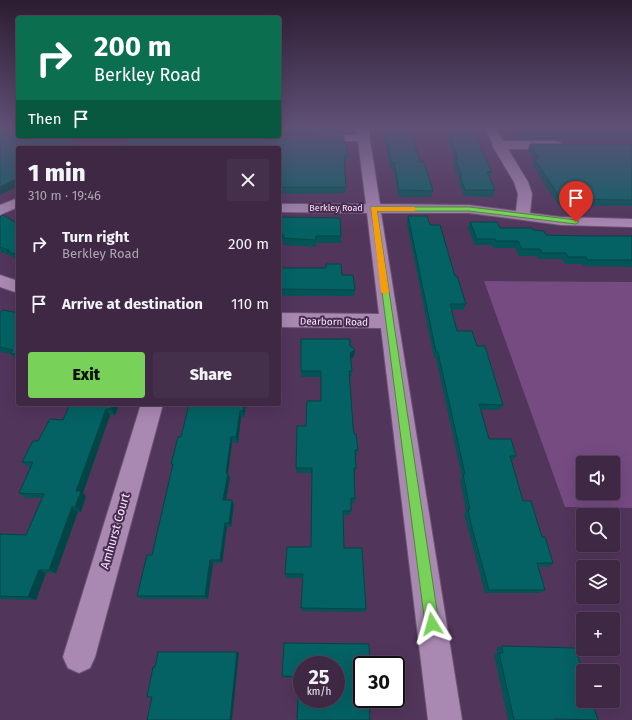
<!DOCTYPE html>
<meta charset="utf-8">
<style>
body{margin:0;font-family:"Fira Sans",sans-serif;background:#45304b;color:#f1f3f6;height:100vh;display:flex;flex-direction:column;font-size:15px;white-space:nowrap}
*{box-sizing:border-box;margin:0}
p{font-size:13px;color:#ada6b2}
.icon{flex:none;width:22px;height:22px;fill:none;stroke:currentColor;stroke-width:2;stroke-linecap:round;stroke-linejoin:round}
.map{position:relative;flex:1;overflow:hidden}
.panel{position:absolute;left:16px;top:146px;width:265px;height:260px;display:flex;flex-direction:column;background:#3e2844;border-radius:4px;box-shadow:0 4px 16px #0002,0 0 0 1px #57445d}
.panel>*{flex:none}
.guide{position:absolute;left:16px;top:16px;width:265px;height:122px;border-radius:4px;box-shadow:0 4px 16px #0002,0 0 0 1px #57445d;background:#0b6e4f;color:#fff;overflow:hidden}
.tools{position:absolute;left:576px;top:456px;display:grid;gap:8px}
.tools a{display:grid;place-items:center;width:44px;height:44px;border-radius:4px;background:#3e2844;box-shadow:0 4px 16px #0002,0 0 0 1px #57445d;font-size:20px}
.speed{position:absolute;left:293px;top:656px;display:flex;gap:8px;font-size:20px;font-weight:700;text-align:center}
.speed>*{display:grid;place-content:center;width:52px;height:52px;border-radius:50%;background:#3e2844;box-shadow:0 4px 16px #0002,0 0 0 1px #57445d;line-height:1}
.speed small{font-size:10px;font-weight:400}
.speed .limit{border:2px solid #111;border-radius:6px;background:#fff;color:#111}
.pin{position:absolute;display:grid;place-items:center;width:34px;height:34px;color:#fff;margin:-41px -17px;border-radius:50% 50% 50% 0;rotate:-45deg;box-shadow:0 0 4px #0007}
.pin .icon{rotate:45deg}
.me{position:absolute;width:44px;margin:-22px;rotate:352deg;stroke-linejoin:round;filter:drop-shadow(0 0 3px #0008)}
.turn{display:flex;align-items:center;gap:14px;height:84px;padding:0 12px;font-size:18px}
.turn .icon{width:52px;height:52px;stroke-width:2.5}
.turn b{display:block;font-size:28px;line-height:34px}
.then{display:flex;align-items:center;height:38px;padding:0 12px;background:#0003;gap:8px;font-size:15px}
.round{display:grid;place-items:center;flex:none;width:42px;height:42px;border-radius:4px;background:#45304b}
.headline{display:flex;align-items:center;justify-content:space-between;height:68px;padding:0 12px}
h1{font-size:24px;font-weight:800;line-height:30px}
.button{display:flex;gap:8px;margin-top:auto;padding:8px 12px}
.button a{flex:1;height:46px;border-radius:4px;background:#78d158;color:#111;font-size:16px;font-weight:800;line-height:46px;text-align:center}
.button a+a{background:#45304b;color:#f1f3f6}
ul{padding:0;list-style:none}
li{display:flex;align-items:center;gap:12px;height:60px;padding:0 12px}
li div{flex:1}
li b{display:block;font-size:15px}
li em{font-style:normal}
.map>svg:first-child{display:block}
</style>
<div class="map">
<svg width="632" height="720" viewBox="0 0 632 720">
<rect width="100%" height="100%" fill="#52355b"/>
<path fill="#754b82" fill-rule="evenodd" d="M484 281 632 282V508L565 507ZM583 463H613V493H583Z"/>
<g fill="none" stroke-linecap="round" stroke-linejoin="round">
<g stroke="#6d5474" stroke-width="2">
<g id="street">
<path d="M356 127H368L380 204 469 205 516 211 518 194 514 182 492 145 493 144 484 127H495L503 141H556L560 142 562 145 560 148 556 149H508L528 182 532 194 530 213 561 217 632 219V227L561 225 469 213H381L462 720H428L381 328 279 327V313L379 314 367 213 279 212V204H366L358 141H316L312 140 310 138 312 136 316 135H357Z"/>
<path d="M18 198V207L0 215V205Z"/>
<path d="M0 275 18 281V293L0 287Z"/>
<path d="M141 404H163L95 657 90 668 79 673 68 668 63 657Z"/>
</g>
</g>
<use href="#street" fill="#a988b2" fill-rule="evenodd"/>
</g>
<g fill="#035456">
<path d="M279 127H343V133L279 132Z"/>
<path d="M383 127H408L420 162 433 191 431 197H398L393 168H390Z"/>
<path d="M439 127H472L492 172 490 178 495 190 493 197 464 196 458 182 459 180 453 165 455 160 444 129H440Z"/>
<path d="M510 127H632V140H521L517 134H514Z"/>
<path d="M123 136H279L344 142 348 156 347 162H344L346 187V193L292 194 279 193V148L126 143Z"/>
<path d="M530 144H632V206L558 205 532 164 534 160 528 150Z"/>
<path d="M408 216 430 225 455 276 466 304 463 310H451L457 331 477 346 503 405 499 410H481L489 439 516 456 512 461 523 501 542 537 553 563 548 567H538L545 590 539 593H485L468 528 464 514 466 511 460 479 462 477 436 358H434L407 223Z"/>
<path d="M0 217 18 224V260L12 257 10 255 0 252Z"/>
<path d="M279 217 341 236V243H316V247L283 245V241L279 240Z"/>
<path d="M470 222 500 228 533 230 546 235 585 236H632V267L583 266 582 264H565L562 259H538L537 256H519L515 248H493L492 245H475L468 228Z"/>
<path d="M279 268 342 275 355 290 354 296H279Z"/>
<path d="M0 313H18V360L15 359 11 354 0 352Z"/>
<path d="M350 346 355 350 354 356 351 359 352 371 351 377H350L353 426 358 450 357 455H356V468L355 473H354L355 499V503H351V511L350 515H343L344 548 366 609 365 612 302 611 303 578H286L285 574 311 547 312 473H297L296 468 306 426 321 401V377H301V371Z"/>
<path d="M119 404 115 415H110L83 493 86 496 81 512H78L56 573H46L36 600 0 599V534L26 535 42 498H25L19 493 30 467H28L22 462 38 441 63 420Z"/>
<path d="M186 404H246L244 417H241L238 443H232L228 474 230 478 226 500 234 505 231 527H227L222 563H213L208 599H142L137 596 152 555 173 467 171 464 181 437 189 406Z"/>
<path d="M284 643 299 678 283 677 282 676Z"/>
<path d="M502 646 555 719V720H508L494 654 498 653 496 648Z"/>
</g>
<g fill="#034546">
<path d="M18 178V186L0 195V187Z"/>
<path d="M355 350 354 356 350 359V353Z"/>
<path d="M113 404H119L115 415 111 409Z"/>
<path d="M244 404H246L244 417 243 411Z"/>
<path d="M106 409 110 415 83 493 86 496 81 512 75 507 76 491Z"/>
<path d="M240 411 241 417 238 443 236 437Z"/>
<path d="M231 437 232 443 228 474 230 478 225 505 223 500 226 473Z"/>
<path d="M232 500 234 505 231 527 229 523Z"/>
<path d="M72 507 78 512 56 573 49 570Z"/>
<path d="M225 523 227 527 222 563 220 560Z"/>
<path d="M210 560 213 563 208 599 205 596Z"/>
<path d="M39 570 46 573 36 600 28 597Z"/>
<path d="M237 652 239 653 232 720H230Z"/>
</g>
<g fill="#046264" stroke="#034546" fill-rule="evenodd">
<path d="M6 127H18V136H71L76 148H18V178L0 187V130Z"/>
<path d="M385 127H408L409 130H410L413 138 420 162H424L433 191 399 190 394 162H391Z"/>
<path d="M447 127H472L492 172H487L495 190H465L460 176H462L455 159H458Z"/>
<path d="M516 127H632V134H523L519 128H517Z"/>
<path d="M279 135 344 136V142H346L348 156H344L346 187H279V148H117L127 142 123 136H279Z"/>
<path d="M530 144H632V200L561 199 534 158H539Z"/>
<path d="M3 215 18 224V255L7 251 9 250 0 247V217Z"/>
<path d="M408 216H427L430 225H440L455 276H457L466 304H450L457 331H472L477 346H485L503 405 479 404 489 439H511L516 456H510L523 501H531L542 537H545L553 563H537L545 590H489L471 524 468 509H470L463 474H465L438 352H436Z"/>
<path d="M279 217 340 218 341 236H316V240L283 238V234H279Z"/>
<path d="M470 222H497L500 228H532L533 230 544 231 546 235 585 236H632V260H587L586 257H568L566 253H542L540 249H522L518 241H496L495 239H477Z"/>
<path d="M326 264H341L342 275H353L355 290 279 289V268H326Z"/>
<path d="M3 310 18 313V355L10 353 13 350 0 347V313Z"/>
<path d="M301 339H350V346L355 350 350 353 352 371H349L353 426 354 434H356L358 450H355L356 468H354L355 499 351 498V511H343L344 548H362L366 609 301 608 303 574H285L287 547H311L312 468H296L297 426H306L307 401H321V371H301Z"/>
<path d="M70 404H113L111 409H106L76 491H81L75 507H72L49 570H39L28 597 0 596V534L26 535 44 494 19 493 33 462H22L33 441H38L50 419 63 420Z"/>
<path d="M189 404H244L243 411H240L236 437H231L226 473H228L223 500H232L229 523H225L220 560H210L205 596H137L147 555H152L173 464H171L178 437H181Z"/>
<path d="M284 643 369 644 370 665H362V699H369L370 720H297L299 677 282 676ZM302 665H336V699H302Z"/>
<path d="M502 646 575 648 583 672V701H592L598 720 555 719V720H514L499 653H503Z"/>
<path d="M158 652H237L230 720H147L152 697H147L153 667H155Z"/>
</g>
<linearGradient id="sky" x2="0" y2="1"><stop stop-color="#2d1d32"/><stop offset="0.56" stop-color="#605177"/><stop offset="1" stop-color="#605177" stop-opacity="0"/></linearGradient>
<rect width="632" height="228" fill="url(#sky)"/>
<path fill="#78d158" stroke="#4e8839" d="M371 207H469L576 220 579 222 576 224 469 211H377L439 624 437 629 432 631 427 629 425 624Z"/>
<path fill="#f59e0b" d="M371 207H414L417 209 414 211H377L389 292 385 295 381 292Z"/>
<g text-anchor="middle" stroke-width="4" stroke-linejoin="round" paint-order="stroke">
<g font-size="9" fill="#f9e7fe" stroke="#472b4f">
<text x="336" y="211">Berkley Road</text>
</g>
<g font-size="10" fill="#f9e7fe" stroke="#472b4f">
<text transform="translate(334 321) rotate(1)" y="4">Dearborn Road</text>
</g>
<g font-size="12" fill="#f9e7fe" stroke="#472b4f">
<text transform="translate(115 531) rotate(-74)" y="4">Amhurst Court</text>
</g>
</g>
</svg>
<div class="tools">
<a><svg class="icon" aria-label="sound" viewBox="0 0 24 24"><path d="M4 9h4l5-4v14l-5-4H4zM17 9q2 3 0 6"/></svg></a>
<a><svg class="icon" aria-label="search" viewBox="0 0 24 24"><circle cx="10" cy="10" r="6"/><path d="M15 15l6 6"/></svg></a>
<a><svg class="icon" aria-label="layers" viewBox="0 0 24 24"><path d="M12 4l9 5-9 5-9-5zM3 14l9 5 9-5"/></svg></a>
<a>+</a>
<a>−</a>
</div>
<div class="speed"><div>25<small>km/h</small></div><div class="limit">30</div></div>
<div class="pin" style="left:576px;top:222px;background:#d93025"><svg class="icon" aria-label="arrive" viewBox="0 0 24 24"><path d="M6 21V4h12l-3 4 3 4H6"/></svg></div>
<svg class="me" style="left:432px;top:624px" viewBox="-20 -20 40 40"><path d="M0-17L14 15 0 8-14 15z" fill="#78d158" stroke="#fff" stroke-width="4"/></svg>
<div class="guide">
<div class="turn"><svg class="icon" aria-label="right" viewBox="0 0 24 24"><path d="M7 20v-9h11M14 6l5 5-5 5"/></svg><div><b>200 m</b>Berkley Road</div></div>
<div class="then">Then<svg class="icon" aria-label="arrive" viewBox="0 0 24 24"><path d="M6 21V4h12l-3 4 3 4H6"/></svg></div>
</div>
<section class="panel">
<div class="headline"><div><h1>1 min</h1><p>310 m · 19:46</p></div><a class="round"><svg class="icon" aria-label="close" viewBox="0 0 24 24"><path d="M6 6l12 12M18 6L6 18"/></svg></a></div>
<ul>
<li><svg class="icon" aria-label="right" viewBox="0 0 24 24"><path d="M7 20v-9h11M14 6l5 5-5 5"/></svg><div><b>Turn right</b><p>Berkley Road</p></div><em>200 m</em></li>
<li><svg class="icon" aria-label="arrive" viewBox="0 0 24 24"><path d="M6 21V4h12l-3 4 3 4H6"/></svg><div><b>Arrive at destination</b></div><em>110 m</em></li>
</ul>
<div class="button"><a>Exit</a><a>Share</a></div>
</section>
</div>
